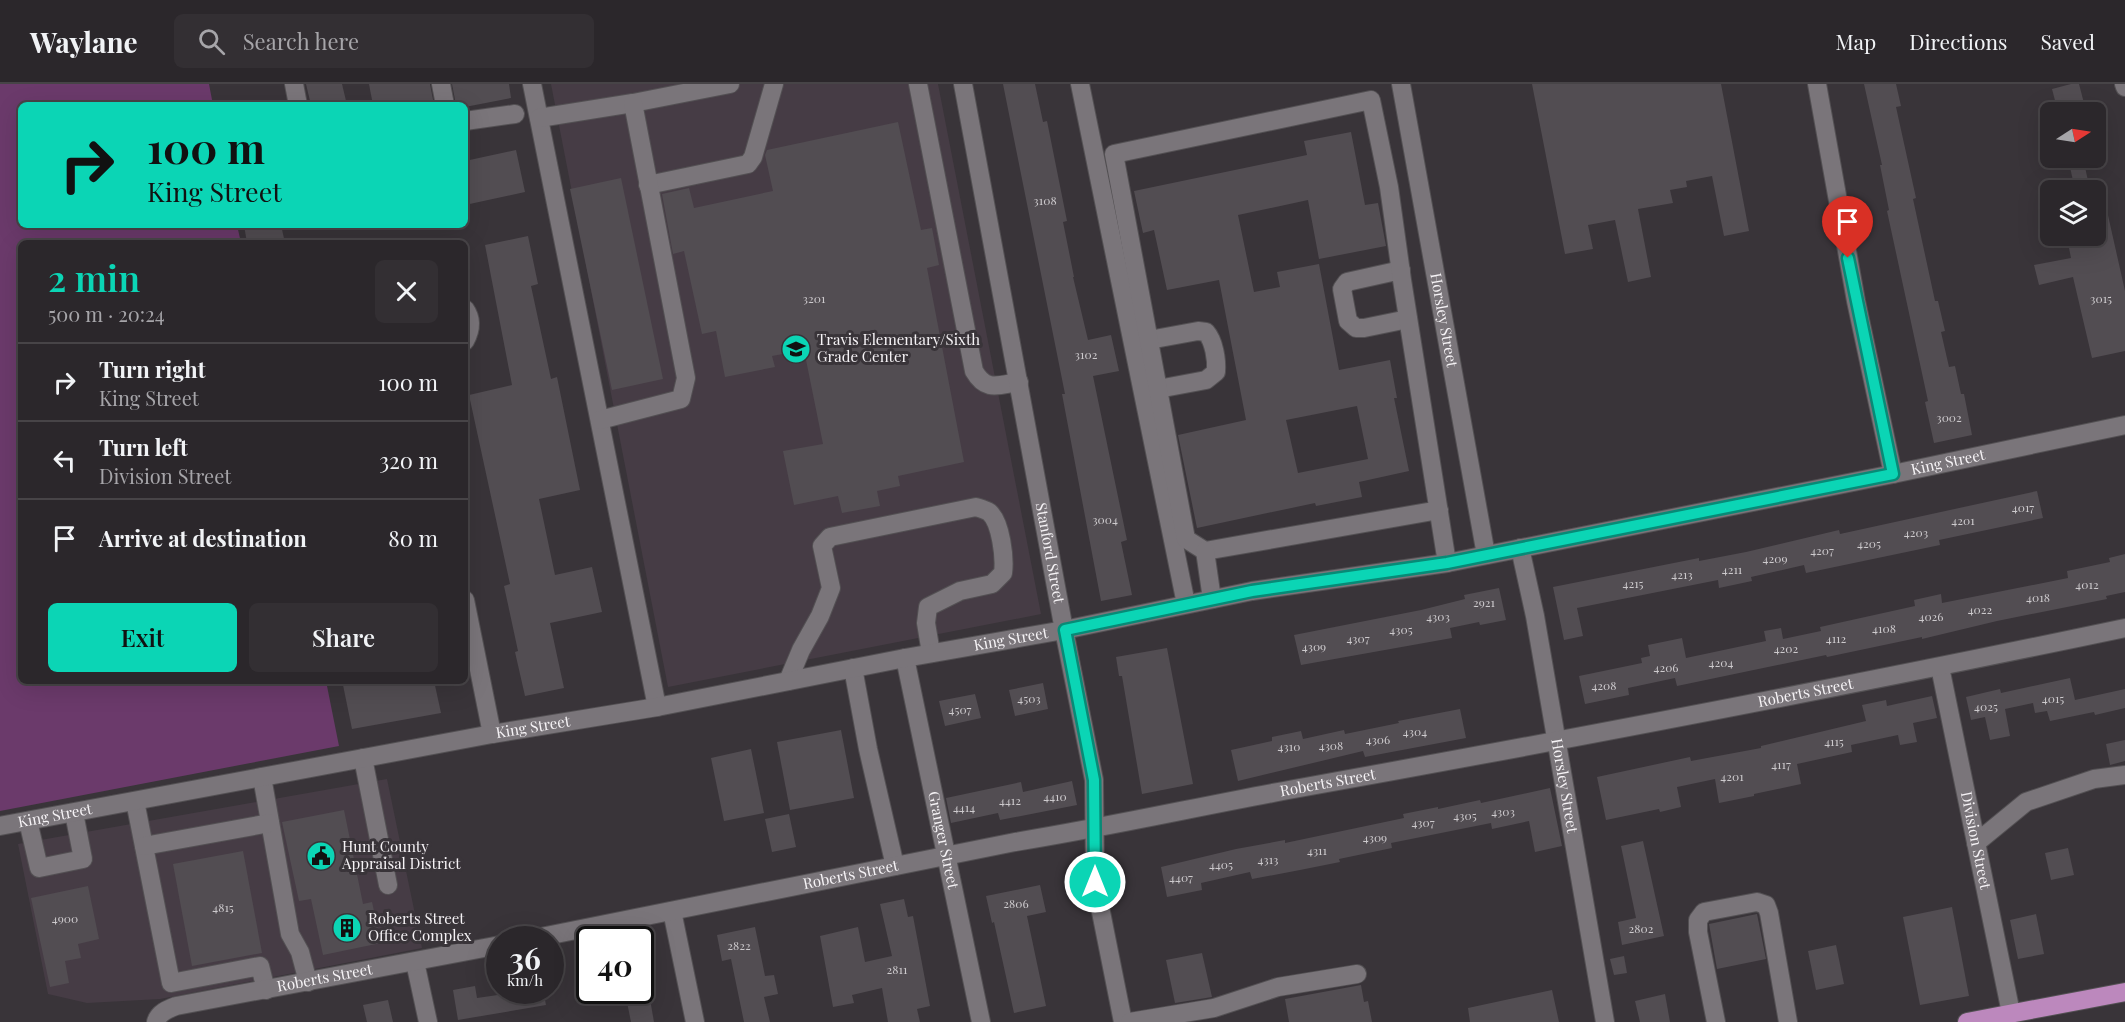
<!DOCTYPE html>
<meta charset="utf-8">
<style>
body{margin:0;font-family:"Playfair Display",serif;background:#332f33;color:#f1f3f6;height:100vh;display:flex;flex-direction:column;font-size:22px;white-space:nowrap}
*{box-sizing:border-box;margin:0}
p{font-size:20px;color:#a6a5a9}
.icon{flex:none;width:33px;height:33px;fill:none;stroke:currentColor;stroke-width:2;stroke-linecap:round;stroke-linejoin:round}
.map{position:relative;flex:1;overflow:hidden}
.drawer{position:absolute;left:18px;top:156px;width:450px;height:444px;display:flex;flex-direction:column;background:#2b272b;border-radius:9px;box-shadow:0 6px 24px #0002,0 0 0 2px #474447}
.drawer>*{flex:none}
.guide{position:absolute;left:18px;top:18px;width:450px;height:126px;border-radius:9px;box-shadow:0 6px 24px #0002,0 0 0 2px #474447;background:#0bd5b5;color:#111;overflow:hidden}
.needle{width:39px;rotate:78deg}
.controls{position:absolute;left:2040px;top:18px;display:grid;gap:12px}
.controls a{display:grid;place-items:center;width:66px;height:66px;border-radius:9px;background:#2b272b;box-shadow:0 6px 24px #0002,0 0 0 2px #474447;font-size:30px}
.speed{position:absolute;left:486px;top:842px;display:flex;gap:12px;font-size:30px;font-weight:700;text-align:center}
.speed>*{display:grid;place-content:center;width:78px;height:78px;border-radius:50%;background:#2b272b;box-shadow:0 6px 24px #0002,0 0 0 2px #474447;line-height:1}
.speed small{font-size:15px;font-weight:400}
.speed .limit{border:3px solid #111;border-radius:9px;background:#fff;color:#111}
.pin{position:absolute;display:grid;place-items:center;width:51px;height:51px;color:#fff;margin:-62px -26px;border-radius:50% 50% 50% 0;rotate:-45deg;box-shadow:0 0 6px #0007}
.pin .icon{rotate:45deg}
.me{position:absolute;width:66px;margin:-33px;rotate:0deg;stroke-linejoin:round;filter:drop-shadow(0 0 4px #0008)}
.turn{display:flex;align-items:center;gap:21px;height:126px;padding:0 30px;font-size:27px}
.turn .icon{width:78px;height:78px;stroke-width:2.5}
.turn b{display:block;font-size:42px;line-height:51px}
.round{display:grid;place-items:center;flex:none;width:63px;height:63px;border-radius:9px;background:#332f33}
.summary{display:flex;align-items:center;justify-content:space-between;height:102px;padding:0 30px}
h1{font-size:36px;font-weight:600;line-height:45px;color:#0bd5b5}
.action{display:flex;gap:12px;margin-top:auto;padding:12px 30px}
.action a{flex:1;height:69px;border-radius:9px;background:#0bd5b5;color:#111;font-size:24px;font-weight:600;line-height:69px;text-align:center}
.action a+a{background:#332f33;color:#f1f3f6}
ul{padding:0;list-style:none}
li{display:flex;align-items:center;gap:18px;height:78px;padding:0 30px;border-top:2px solid #474447}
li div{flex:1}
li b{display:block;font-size:22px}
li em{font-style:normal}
header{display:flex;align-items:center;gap:36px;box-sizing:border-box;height:84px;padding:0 30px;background:#2b272b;border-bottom:2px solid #474447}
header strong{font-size:28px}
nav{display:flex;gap:33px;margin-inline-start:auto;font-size:21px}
.search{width:420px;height:54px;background:#332f33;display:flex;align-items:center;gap:15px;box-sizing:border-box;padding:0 21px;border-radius:9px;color:#a6a5a9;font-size:22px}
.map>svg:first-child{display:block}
</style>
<header>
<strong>Waylane</strong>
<div class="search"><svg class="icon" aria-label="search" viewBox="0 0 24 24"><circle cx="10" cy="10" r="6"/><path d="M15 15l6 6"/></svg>Search here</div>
<nav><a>Map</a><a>Directions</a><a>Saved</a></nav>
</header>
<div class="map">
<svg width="2125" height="938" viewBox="0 0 2125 938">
<rect width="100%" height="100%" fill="#393439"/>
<g fill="#463c45">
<path d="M551 0H938L1041 530 668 603Z"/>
<path d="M387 695 422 864 160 915 87 919 48 910 18 760Z"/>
</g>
<path fill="#6b3a6b" d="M0 0H209L213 21H21V141H237L241 159H21V597H326L339 662 0 727Z"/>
<g fill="#524d52" fill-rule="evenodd">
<path d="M306 0H342L347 21H311Z"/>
<path d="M369 0H430L434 21H373Z"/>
<path d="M452 0H509L511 14 465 23V21H456Z"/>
<path d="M1003 0H1035L1043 38 1047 37 1067 137 1063 138 1074 193H1073L1088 256 1111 251 1119 287 1093 292 1127 456 1121 458 1132 511 1101 517 1072 363 1062 310H1065Z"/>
<path d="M1532 0H1721L1749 147 1724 152 1712 92 1686 97 1687 103 1670 106 1673 119 1638 125 1651 193 1628 198 1615 136 1588 141 1593 165 1565 170Z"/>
<path d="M1864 0H1896L1901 22 1896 23 1916 114 1913 115 1935 217H1938L1945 247 1941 248 1949 283 1955 282 1961 310H1964L1972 351 1934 359 1925 318 1928 317 1887 127 1889 126 1880 81H1882Z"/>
<path d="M2071 0H2079L2085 23 2058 28 2052 5Z"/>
<path d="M898 38 921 146 932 144 939 181 927 184 964 378 898 392 900 402 877 407 880 422 842 429 838 412 794 421 783 367 823 360 804 266 772 272 775 283 725 293 716 247 702 250 684 167 673 170 662 110 689 104 694 124 773 107 765 71 767 66Z"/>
<path d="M1351 48 1365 121 1378 119 1386 162 1319 175 1308 116 1238 131 1254 208 1280 203 1277 188 1319 180 1339 286 1390 276 1397 314H1394L1409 387 1359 398 1362 413 1316 422 1315 419 1197 444 1178 351 1246 336 1219 196 1167 206 1154 146 1143 149 1134 107 1307 71 1304 57ZM1357 322 1368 375 1298 389 1286 336Z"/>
<path d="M516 66 525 108 465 121V77Z"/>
<path d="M2068 74H2083L2090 106H2075Z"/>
<path d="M621 94 663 295 612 306 570 105Z"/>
<path d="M2096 100H2101L2125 207V267L2092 274 2073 193 2039 201 2034 181 2071 174 2068 159 2096 153Z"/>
<path d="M244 141H281L285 159H247Z"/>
<path d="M528 152 538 200 531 202 551 295 557 293 580 406 539 415 555 491 592 483 602 528 550 539 564 604 525 612 515 568 518 567 504 502 510 500 469 311 512 301 485 161Z"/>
<path d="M2037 407 2043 434 1939 456 1940 461 1806 489 1804 481 1751 493 1752 497 1719 504 1718 496 1577 524 1583 552 1564 556 1553 503 1699 474V477L1746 468 1839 446 1840 450Z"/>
<path d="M2125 470V508L2106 512 2107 515 1997 537 1922 555V553L1827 573 1826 571 1677 602 1675 594 1628 604 1629 611 1585 620 1579 592 1642 579 1641 574 1650 572 1648 561 1682 554 1686 574 1766 557 1764 547 1781 544 1783 555 1821 547 1820 543 1915 522 1914 516 1941 510 1942 519 2068 494 2067 487 2110 478 2109 474Z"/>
<path d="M1499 504 1506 536 1480 541 1479 538 1450 544 1452 554 1301 581 1294 551 1421 526 1465 515 1464 511Z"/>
<path d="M1167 564 1193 700 1142 710 1122 592H1119L1116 573Z"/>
<path d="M2070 594 2075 616 2125 605V624L2095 631 2094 628 2050 637 2047 627 2035 629 2033 619 2005 625 2010 652 1990 656 1985 633 1971 636 1966 613 2000 605 2001 609Z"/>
<path d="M361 597H434L441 629 352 645 343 601Z"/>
<path d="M1043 599 1048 625 1015 632 1009 606Z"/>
<path d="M975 610 981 634 945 642 939 617Z"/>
<path d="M1932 612 1937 634 1913 639 1917 658 1900 661 1898 651 1851 661 1852 668 1797 680 1801 700 1754 710V712L1719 719 1715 695 1677 703 1681 723 1660 728 1659 725 1606 736 1597 693 1690 673 1691 677 1761 664V662L1866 637 1862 621 1886 616 1887 622Z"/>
<path d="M1460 625 1466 654 1365 673 1363 667 1238 697 1231 666 1272 657V653L1301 647 1303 655 1344 646 1345 650 1399 639 1398 637Z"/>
<path d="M841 646 854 714 790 726 777 658Z"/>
<path d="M2125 656V677L2110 681 2106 660Z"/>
<path d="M751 665 764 729 724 737 711 674Z"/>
<path d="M1072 697 1077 721 1000 736 998 729 951 739 946 714 1021 698 1023 708Z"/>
<path d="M1550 704 1562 762 1535 768 1529 737 1492 745 1491 739 1391 759 1392 764 1339 775 1340 778 1300 786 1252 795 1250 788 1201 799 1202 806 1167 813 1161 783 1236 765 1285 756V759L1404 734 1403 730 1438 723V725L1480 716 1481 719Z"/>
<path d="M344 726 363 820 372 818 381 859 323 871 311 815 299 817 282 738Z"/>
<path d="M789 730 796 763 772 768 765 735Z"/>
<path d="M1643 757 1664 852 1622 861 1618 838 1636 834 1621 762Z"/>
<path d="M2068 764 2074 791 2051 796 2045 769Z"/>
<path d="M243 767 262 869 192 882 173 780Z"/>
<path d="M1040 801 1046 828 1027 832 1046 922 1014 929 994 838 992 839 986 812Z"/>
<path d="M88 802 99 855 78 860 81 874 65 877 69 899 50 903 31 814Z"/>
<path d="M904 815 908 833 913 832 930 922 917 925 920 938H888L882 904 852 911 854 919 833 923 820 852 858 843 865 878 892 872 880 820Z"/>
<path d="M1952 823 1969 912 1920 921 1903 833Z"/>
<path d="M1757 830 1766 875 1717 885 1709 840Z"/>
<path d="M2036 830 2044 870 2018 875 2010 836Z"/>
<path d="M755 843 765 892 774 891 778 910 764 913 770 938H744L731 875 722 877 717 851Z"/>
<path d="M1836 861 1844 900 1816 906 1808 867Z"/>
<path d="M1202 869 1212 913 1175 919 1166 876Z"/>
<path d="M1624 872 1627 889 1614 891 1610 875Z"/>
<path d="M1361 901 1364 918 1368 917 1372 938H1289L1285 915Z"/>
<path d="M475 902 477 914 518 908 517 906H543L546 921 458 936 453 906Z"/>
<path d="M648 904 654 938H631L625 908Z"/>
<path d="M1552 906 1559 938H1470L1468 924Z"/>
<path d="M1665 910 1670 938H1640L1635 917Z"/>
<path d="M388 916 393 938H367L363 921Z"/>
</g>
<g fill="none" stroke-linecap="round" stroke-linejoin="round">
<g stroke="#535053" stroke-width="20">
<g id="minor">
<path d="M294 0 298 21"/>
<path d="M441 0 445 21"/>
<path d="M532 0 657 623"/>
<path d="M918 0 974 287C986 308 998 301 1019 298"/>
<path id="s1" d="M963 0 1064 546 1094 696 1095 798 1123 938"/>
<path d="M1080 0 1186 520"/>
<path id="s2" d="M1401 0 1486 471"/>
<path d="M1817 0 1856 217 1893 390"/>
<path d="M2124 0 2125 3"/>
<path d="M539 34 633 19 730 0"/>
<path d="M465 37 515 30"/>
<path d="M648 101 748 80 753 73 774 0"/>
<path d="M1401 186 1347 198 1342 205 1348 237 1356 244H1364L1408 235"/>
<path d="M465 225C472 235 471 246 465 257"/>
<path d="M1149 256 1198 247 1206 248C1214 257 1217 276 1216 288L1206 296 1158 305"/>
<path d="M600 336 681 315 686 294 633 19"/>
<path d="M1439 426 1205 467 1186 455 1114 70 1371 16 1389 103 1402 196 1447 479"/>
<path id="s3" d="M1520 464 1535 532 1605 938"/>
<path d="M1205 467 1212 515"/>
<path d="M465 516 492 650"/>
<path id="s4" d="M905 574 981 938"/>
<path id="s5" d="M1940 583 2011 929"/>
<path d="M853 584 868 665 895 782"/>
<path d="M788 597 801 566 820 532 831 504 822 462 830 453 976 423C979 424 986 426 989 428 1001 438 1005 474 1003 489L992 500 960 507 928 523 926 539 931 569"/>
<path d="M363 674 388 801"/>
<path d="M262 693 290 850 300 868 308 898"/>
<path d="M135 717 171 899 260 882 266 906"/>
<path d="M28 737 39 784 83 775 74 729"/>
<path id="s6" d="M0 742 492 650 657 623 905 574 1064 546 1252 507 1447 479 1893 390 2125 341"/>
<path d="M1976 759 2026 718 2094 695 2125 691"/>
<path d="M144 762 270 739"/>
<path d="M672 827 695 938"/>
<path id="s7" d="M531 855 1015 758C1108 743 1201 722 1294 705 1572 655 1849 602 2125 544"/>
<path d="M415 878 428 938"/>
<path id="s8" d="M156 938C158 929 168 925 176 922L500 861"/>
<path d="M1130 938 1214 924 1278 903 1357 890"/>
<path d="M1716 938 1698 848V836L1704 828 1757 818 1766 821 1769 829 1788 938"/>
</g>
</g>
<g stroke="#535053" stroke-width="20">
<path id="major" d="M1967 938 2125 908"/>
</g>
<use href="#minor" stroke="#7a757a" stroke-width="18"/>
<use href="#major" stroke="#bc88bd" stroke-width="18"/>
</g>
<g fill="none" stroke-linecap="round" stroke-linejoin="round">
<g stroke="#078a76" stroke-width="15">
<path id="route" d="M1095 798 1094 696 1065 546 1252 507 1447 479 1893 390 1848 174"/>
</g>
<use href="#route" stroke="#0bd5b5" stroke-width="10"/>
</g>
<defs>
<g id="school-disc" transform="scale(1.5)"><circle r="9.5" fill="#0bd5b5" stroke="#393439"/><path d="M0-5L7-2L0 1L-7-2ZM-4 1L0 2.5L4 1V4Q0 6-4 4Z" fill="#111"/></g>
<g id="civic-disc" transform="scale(1.5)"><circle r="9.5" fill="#0bd5b5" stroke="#393439"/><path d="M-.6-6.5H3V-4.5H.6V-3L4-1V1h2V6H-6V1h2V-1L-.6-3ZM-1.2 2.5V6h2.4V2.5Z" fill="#111"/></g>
<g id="building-disc" transform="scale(1.5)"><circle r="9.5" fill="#0bd5b5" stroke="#393439"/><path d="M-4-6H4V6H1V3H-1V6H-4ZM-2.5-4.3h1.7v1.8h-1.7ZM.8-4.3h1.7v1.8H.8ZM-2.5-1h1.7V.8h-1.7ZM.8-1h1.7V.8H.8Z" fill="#111"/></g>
</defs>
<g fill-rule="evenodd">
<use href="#school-disc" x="796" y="265"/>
<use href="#civic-disc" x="321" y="772"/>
<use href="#building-disc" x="347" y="844"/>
</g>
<g text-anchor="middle" stroke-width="6" stroke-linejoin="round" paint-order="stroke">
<g font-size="12" fill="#cdcacd">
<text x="1045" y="121">3108</text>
<text x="814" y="219">3201</text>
<text x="2101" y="219">3015</text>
<text x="1086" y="275">3102</text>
<text x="1949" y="338">3002</text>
<text x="2023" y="428">4017</text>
<text x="1105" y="440">3004</text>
<text x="1963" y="441">4201</text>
<text x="1916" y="453">4203</text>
<text x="1869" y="464">4205</text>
<text x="1822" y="471">4207</text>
<text x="1775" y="479">4209</text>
<text x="1732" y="490">4211</text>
<text x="1682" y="495">4213</text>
<text x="1633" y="504">4215</text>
<text x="2087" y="505">4012</text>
<text x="2038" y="518">4018</text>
<text x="1484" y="523">2921</text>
<text x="1980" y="530">4022</text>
<text x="1438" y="537">4303</text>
<text x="1931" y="537">4026</text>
<text x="1884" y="549">4108</text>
<text x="1401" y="550">4305</text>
<text x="1358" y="559">4307</text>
<text x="1836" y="559">4112</text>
<text x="1314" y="567">4309</text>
<text x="1786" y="569">4202</text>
<text x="1721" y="583">4204</text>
<text x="1666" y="588">4206</text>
<text x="1604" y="606">4208</text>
<text x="1029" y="619">4503</text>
<text x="2053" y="619">4015</text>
<text x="1986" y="627">4025</text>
<text x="960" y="630">4507</text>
<text x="1415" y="652">4304</text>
<text x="1378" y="660">4306</text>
<text x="1834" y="662">4115</text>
<text x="1331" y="666">4308</text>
<text x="1289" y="667">4310</text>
<text x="1781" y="685">4117</text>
<text x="1732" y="697">4201</text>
<text x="1055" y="717">4410</text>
<text x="1010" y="721">4412</text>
<text x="964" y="728">4414</text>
<text x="1503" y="732">4303</text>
<text x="1465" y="736">4305</text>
<text x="1423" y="743">4307</text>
<text x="1375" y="758">4309</text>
<text x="1317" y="771">4311</text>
<text x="1268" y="780">4313</text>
<text x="1221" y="785">4405</text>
<text x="1181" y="798">4407</text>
<text x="1016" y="824">2806</text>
<text x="223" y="828">4815</text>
<text x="65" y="839">4900</text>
<text x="1641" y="849">2802</text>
<text x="739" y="866">2822</text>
<text x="897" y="890">2811</text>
</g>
<g font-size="15" fill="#f6f3f6" stroke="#393439">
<text dy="5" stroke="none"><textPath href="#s2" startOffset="240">Horsley Street</textPath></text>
<text dy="5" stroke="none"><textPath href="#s6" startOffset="1982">King Street</textPath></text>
<text dy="5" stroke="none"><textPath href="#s1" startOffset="477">Stanford Street</textPath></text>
<text dy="5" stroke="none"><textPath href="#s6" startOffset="1028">King Street</textPath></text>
<text dy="5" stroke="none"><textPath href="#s7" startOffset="1298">Roberts Street</textPath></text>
<text dy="5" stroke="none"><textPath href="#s6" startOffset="542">King Street</textPath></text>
<text dy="5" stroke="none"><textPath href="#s7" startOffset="812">Roberts Street</textPath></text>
<text dy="5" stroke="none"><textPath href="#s3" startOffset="242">Horsley Street</textPath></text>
<text dy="5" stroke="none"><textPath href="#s6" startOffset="56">King Street</textPath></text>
<text dy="5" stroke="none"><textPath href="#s4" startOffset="186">Granger Street</textPath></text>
<text dy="5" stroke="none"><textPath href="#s5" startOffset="177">Division Street</textPath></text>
<text dy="5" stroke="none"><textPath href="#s7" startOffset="326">Roberts Street</textPath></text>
<text dy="5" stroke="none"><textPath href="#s8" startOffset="178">Roberts Street</textPath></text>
</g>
<g font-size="15" fill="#f6f3f6" stroke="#393439" text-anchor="start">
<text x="817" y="261">Travis Elementary/Sixth<tspan x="817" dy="17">Grade Center</tspan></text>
<text x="342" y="768">Hunt County<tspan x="342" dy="17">Appraisal District</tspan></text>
<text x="368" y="840">Roberts Street<tspan x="368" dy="17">Office Complex</tspan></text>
</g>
</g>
</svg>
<div class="controls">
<a><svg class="needle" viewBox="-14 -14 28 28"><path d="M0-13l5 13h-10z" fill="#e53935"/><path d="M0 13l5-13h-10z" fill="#a6a5a9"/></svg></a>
<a><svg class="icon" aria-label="layers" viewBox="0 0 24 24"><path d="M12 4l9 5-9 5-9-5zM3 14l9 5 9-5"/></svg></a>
</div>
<div class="speed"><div>36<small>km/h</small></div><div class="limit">40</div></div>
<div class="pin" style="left:1848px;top:174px;background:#d93025"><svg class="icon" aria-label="arrive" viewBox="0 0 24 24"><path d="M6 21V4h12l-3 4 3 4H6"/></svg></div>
<svg class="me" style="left:1095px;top:798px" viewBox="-20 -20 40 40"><circle r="17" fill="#0bd5b5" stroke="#fff" stroke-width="3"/><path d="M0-11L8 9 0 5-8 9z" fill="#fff"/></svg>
<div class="guide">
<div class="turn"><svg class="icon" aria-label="right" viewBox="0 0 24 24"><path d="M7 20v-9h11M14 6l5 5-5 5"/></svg><div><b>100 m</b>King Street</div></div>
</div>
<section class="drawer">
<div class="summary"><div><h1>2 min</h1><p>500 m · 20:24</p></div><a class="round"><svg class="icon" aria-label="close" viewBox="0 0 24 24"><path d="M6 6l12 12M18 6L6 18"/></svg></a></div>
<ul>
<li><svg class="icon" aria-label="right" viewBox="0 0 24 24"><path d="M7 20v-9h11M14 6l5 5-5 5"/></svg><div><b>Turn right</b><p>King Street</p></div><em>100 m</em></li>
<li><svg class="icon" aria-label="left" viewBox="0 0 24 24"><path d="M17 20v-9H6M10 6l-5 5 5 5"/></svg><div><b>Turn left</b><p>Division Street</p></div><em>320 m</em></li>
<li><svg class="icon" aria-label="arrive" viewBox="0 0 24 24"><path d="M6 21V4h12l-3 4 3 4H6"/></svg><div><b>Arrive at destination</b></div><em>80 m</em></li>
</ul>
<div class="action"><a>Exit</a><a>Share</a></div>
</section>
</div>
